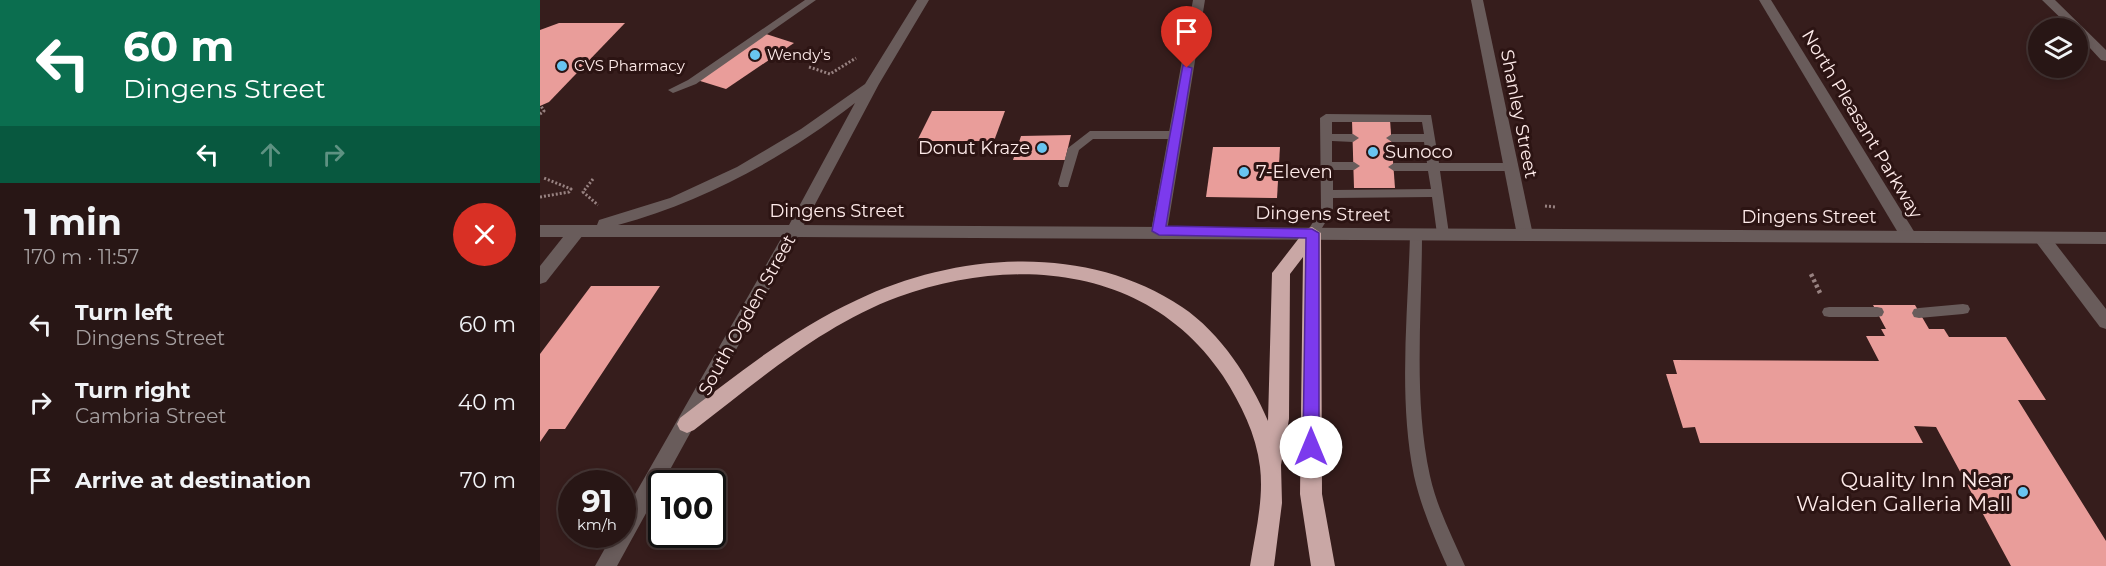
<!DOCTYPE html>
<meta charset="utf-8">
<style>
body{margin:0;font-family:Montserrat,sans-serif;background:#342322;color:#f1f3f6;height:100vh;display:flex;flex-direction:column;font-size:22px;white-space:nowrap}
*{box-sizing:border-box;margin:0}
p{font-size:20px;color:#a59fa0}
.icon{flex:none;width:33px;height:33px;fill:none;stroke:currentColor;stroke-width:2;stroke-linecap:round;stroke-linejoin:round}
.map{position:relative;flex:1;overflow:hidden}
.drawer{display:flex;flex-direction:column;background:#281615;width:540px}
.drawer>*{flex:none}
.guide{background:#0b6e4f;color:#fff;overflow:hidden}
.tools{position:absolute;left:1488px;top:18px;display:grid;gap:12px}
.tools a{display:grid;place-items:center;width:60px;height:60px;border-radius:50%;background:#281615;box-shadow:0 3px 9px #0003,0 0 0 2px #443534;font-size:30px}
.speed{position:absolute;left:18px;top:470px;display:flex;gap:12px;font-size:30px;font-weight:700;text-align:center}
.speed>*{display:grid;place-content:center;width:78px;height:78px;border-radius:50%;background:#281615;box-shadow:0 3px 9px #0003,0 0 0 2px #443534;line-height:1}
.speed small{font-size:15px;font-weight:400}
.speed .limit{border:3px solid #111;border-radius:9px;background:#fff;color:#111}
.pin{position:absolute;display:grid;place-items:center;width:51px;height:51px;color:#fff;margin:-62px -26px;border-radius:50% 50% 50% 0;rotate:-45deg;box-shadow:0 0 6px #0007}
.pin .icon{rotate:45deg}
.me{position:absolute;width:66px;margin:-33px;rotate:0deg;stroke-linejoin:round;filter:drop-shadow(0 0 4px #0008)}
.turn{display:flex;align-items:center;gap:21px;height:126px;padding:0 24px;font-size:27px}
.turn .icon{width:78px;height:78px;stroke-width:2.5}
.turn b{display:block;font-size:42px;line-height:51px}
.lanes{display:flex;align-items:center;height:57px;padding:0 24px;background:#0003;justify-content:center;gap:30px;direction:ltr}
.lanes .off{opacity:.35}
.round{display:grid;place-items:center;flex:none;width:63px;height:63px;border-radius:32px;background:#342322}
.head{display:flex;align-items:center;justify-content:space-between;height:102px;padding:0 24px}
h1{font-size:36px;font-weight:700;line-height:45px}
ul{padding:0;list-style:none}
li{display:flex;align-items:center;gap:18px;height:78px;padding:0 24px}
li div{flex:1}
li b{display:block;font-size:22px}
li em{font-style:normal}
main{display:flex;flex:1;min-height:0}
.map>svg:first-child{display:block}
</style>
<main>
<section class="drawer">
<div class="guide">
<div class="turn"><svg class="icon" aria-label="left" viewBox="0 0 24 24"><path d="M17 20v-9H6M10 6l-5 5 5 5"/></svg><div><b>60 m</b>Dingens Street</div></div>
<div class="lanes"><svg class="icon" aria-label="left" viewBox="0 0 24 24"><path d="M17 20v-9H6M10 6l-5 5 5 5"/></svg><svg class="icon off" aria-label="ahead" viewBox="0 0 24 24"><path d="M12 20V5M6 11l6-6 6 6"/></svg><svg class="icon off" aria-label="right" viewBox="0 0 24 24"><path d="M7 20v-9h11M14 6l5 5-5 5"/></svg></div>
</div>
<div class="head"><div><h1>1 min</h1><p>170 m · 11:57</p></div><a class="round" style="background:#d93025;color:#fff"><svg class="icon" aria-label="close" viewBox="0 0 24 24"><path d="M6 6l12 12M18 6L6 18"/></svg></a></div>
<ul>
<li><svg class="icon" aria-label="left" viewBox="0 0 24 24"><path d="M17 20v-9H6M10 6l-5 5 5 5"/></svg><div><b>Turn left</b><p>Dingens Street</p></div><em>60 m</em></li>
<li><svg class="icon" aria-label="right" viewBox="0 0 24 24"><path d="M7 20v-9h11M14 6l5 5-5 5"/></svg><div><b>Turn right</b><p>Cambria Street</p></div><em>40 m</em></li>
<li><svg class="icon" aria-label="arrive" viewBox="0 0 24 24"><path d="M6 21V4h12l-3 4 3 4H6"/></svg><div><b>Arrive at destination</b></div><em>70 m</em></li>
</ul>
</section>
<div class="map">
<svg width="1566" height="566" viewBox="0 0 1566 566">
<rect width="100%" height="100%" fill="#361d1c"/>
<g fill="#e99d9a">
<path d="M19 23H85L9 102 0 106V30Z"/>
<path d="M226 34 254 43 186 89 157 80Z"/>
<path d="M392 111H465L454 141H377Z"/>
<path d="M812 120H850L855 188H814Z"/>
<path d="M531 135 525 160H473L481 136Z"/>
<path d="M673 147H740L737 198 666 197Z"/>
<path d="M51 286H120L25 429H9L0 442V354Z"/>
<path d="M1333 305H1375L1389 329H1404L1409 337H1466L1506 400H1478L1566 541V566H1471L1396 427 1374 426 1383 443H1160L1155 427 1143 428 1126 374H1137L1133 360 1339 361 1326 336H1345L1341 329H1346Z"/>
</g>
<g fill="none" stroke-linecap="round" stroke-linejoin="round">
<g stroke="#988281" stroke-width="3" stroke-dasharray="2 2" stroke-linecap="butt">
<path d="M269 67 290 74 316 58"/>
<path d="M0 114 4 111 1 106"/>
<path d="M53 179 43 192 58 205"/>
<path d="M0 197 29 192 31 189 4 178"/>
<path d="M1005 206 1016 207"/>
</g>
<path stroke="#988281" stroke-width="4.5" stroke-dasharray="3 3" stroke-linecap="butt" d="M1271 274 1281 295"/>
<g fill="#695c5b" fill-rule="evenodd">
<path d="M265 0H276L156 84 133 93 128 90 148 80Z"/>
<path d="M786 114 891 115 899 163H971L977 167 971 171H900L909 234 908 237 903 239 897 234 892 197 793 198V210L777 236 772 238 766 233 781 210 780 118ZM792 122H882L884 134H852L846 138 852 142H884L887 163H854L848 167 854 171H888L891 189 793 190V170H814L820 166 814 162H792V141L813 142 819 138 813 134H792Z"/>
<path d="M550 131H635L641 135 635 139H553L539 150 528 187H520L518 184 528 148Z"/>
<path d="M876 229 882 234C882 314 873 398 890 476 897 508 912 536 925 566H907C894 537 881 507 874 476 858 397 868 314 870 234Z"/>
<path d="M1423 304 1428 305 1430 309 1428 313 1423 314 1379 318 1374 317 1372 313 1374 309 1379 308Z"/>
<path d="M1289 307H1337L1342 308 1344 312 1342 316 1337 317H1289L1284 316 1282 312 1284 308Z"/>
</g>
<g fill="#695c5b" fill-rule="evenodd">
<path d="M653 0H665L627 231 619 237 611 231Z"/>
<path d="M931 0H943L993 235 985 241 977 235Z"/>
<path d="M1219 0H1231L1375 233 1377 237 1375 241H1363Z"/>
<path d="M1502 0H1515L1566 50V61L1561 60 1538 35V28H1531Z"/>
<path d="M37 225 45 231 43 235 6 282 0 284V266L31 227Z"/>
<path d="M1502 232 1508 234 1566 309V329L1560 327 1496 242 1494 238 1496 234Z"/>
</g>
<path fill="#695c5b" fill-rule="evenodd" d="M377 0H389L339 84 264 225 1566 232V244L258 237 77 566H55L73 534H82V517L242 237H0V225H57L59 220 130 198 197 167 261 129 325 84ZM315 103 249 225H78C165 201 244 158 315 103Z"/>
<path fill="#c9a7a5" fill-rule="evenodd" d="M772 227 781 233 782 494 795 566H771L760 494 763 257 750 274 749 419 741 465 742 503 734 566H710C715 534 724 500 720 467 716 434 701 404 683 376 609 266 475 255 358 297 282 325 218 381 154 430L147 433 140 430 137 424 140 418C196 375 252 330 317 300 417 252 547 243 642 307 681 333 710 379 728 421L732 273 766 229Z"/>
</g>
<path fill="#7c3aed" stroke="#51269a" stroke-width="1.5" d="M643 65 652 68 626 226 772 229 779 233V447L777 452 771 454 766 452 763 447 766 238 619 235 612 231Z"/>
<g fill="#68c4f0" stroke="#2c1413" stroke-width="2">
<circle cx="215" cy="55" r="6"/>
<circle cx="22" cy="66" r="6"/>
<circle cx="502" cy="148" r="6"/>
<circle cx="833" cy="152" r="6"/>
<circle cx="704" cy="172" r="6"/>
<circle cx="1483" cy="492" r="6"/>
</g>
<g text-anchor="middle" stroke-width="6" stroke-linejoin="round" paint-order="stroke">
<g font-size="15" fill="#feebea" stroke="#2c1413" text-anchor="start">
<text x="227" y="60">Wendy's</text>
<text x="34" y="71">CVS Pharmacy</text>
</g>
<g font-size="18" fill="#feebea" stroke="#2c1413">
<text transform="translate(979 114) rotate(79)" y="6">Shanley Street</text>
<text transform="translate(1322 124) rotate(59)" y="6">North Pleasant Parkway</text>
<text x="297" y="217">Dingens Street</text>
<text transform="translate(783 214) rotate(1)" y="6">Dingens Street</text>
<text x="1269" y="223">Dingens Street</text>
<text transform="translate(207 315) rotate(-61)" y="6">South Ogden Street</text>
</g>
<g font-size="18" fill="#feebea" stroke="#2c1413" text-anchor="start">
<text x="490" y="154" text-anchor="end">Donut Kraze</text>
<text x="845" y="158">Sunoco</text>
<text x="716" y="178">7-Eleven</text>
</g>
<g font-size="21" fill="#feebea" stroke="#2c1413" text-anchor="end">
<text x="1471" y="487">Quality Inn Near<tspan x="1471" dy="24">Walden Galleria Mall</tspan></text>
</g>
</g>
</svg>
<div class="tools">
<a><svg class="icon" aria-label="layers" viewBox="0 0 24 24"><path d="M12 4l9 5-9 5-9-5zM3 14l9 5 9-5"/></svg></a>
</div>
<div class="speed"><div>91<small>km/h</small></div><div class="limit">100</div></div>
<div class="pin" style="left:647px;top:68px;background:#d93025"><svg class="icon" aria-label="arrive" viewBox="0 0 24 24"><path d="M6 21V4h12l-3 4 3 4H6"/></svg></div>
<svg class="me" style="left:771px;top:447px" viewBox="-20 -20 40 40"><circle r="19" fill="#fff"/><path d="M0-13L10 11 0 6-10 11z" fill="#7c3aed"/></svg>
</div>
</main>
